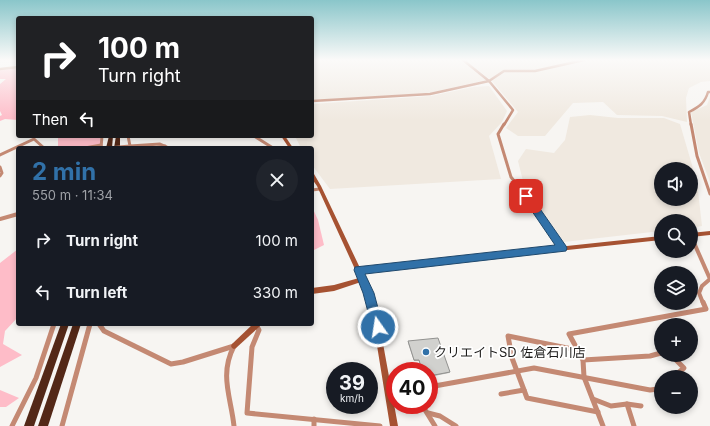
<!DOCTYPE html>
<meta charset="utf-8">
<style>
body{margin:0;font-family:Inter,"Noto Sans JP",sans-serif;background:#20242c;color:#f1f3f6;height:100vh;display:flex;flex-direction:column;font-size:15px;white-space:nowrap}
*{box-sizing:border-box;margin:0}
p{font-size:13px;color:#9ea1a6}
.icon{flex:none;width:22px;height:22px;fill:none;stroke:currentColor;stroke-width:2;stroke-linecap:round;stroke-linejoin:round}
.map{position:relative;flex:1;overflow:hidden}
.drawer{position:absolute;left:16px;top:146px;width:298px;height:180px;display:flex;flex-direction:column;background:#171b24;border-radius:4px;box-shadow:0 2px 6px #0003}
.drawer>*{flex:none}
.banner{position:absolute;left:16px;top:16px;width:298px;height:122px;border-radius:4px;box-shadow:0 2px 6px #0003;background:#202124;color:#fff;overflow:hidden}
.controls{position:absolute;left:654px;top:162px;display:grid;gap:8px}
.controls a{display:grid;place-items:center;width:44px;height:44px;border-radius:50%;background:#171b24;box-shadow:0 2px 6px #0003;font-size:20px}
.speed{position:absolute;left:326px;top:362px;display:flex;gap:8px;font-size:20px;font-weight:700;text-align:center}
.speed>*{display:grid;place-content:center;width:52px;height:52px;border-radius:50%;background:#171b24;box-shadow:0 2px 6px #0003;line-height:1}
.speed small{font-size:10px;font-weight:400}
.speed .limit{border:6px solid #d22;background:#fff;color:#111}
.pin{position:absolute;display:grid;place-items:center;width:34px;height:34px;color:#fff;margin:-17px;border-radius:8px;box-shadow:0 2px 6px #0006}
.me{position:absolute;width:44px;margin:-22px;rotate:347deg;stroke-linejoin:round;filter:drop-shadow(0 0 3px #0008)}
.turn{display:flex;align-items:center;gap:14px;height:84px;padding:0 16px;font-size:18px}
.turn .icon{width:52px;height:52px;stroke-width:2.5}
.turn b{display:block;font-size:28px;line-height:34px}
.then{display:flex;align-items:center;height:38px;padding:0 16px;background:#0003;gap:8px;font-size:15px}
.round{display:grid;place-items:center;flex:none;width:42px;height:42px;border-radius:21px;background:#20242c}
.summary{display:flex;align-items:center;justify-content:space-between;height:68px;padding:0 16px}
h1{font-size:24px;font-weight:700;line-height:30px;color:#3171a8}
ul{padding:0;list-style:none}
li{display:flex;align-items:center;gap:12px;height:52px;padding:0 16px}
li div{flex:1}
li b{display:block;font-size:15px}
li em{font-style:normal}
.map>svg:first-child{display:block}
</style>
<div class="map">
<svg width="710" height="426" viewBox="0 0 710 426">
<rect width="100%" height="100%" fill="#f7f5f2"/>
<g fill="#f0e9e0" fill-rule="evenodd">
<path d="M312 60H460L486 80 429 93 312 100Z"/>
<path d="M465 60H710V81L701 82 689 88 686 98 687 122 662 116 617 115 603 102 573 103 545 136H518L506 128 518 112 492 81Z"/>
<path d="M489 86 507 111 502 122 489 136 501 179 330 189 312 165V148H301L295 136H312V104L431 96 473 87Z"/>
<path d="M710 97V182L699 153 691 112 707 105Z"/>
<path d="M590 115 618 118H664L680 124 697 182 702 226 691 228V221H661V231L564 242 524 185 518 161 526 149 554 153 565 140 570 117ZM661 169H691V199H661Z"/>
</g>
<g fill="#febcc8">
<path d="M18 68V120L5 119 0 121V116L2 115 0 111V84L6 79H0V70Z"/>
<path d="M58 136H101L100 145C86 147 72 149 58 147Z"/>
<path d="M312 207 318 220 324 245 312 251Z"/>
<path d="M18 249V317L5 331 3 344 22 355 0 367V263Z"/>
<path d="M0 390 19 398 6 407H0Z"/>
</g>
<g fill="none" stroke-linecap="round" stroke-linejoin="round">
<g stroke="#c48973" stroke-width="2.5">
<path d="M463 60 489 81 513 110 504 125"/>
<path d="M0 69 18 67"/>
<path d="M312 101 430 94 489 81 504 71H535L584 60"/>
<path d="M691 125 689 112C699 107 705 103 708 92H710"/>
</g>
<g stroke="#c48973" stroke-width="3">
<path d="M504 124 498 134 511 177 532 204"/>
<path d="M691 124 697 156 710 194"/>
<path d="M128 136 130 146 160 144 169 148"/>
<path d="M254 136 273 148"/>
<path d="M85 148 101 145"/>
<path d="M101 148 102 136"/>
<path d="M154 148 165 146"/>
<path d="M0 155 34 139 44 148"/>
<path d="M0 167 2 173 0 176"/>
<path d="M312 190 320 189"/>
</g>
<g stroke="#c48973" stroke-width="4">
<path d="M531 203 562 248"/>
<path d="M0 219 18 214"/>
<path d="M691 236 710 279 702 286 699 293 703 303"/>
</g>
<g stroke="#c48973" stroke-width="5">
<path d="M99 324 104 331 171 364 183 362 234 346"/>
<path d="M256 325 259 330 252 347 247 413 380 426"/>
<path d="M234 346C219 375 231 397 234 426"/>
<path d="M577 350 508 336 512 358 527 398 598 412"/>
<path d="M671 355 684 368 673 377"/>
<path d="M583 360 650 356 661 353"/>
<path d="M429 387 534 368 650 390 658 389 661 386"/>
<path d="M501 394 524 390"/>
<path d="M593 399 611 406 627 404 641 406"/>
<path d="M627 404 634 426"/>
<path d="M422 405 435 426"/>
<path d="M428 413 440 416 456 426"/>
<path d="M314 419V426"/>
<path d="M12 426 36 378 54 324"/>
<path d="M62 426 90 324"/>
<path d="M603 426 584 377 583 360 569 334 706 309 703 302"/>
</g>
<g fill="#a65232" fill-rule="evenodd">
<path d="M281 136H285L293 148H289Z"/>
<path d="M312 174H314L321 186 360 268 661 236V240L362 272 372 293 380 327 398 426H390L374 327 366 293 361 282 334 291 312 294V288L334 285 359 278 317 186 312 179Z"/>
<path d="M710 231V235L691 237V233Z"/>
<path d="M253 324H261L260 326 236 348 234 349 232 348 231 346 232 344Z"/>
</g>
<g fill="#532817" fill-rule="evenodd">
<path d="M109 136H113L112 148H106Z"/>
<path d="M116 136H120V148H114Z"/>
<path d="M61 324H69L34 426H24Z"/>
<path d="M73 324H81L48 426H38Z"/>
</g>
<path stroke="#c48973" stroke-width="3" d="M108 148 130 146"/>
</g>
<path fill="#b4b4b1" d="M408 341 450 372 449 373 429 377V371H422L419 361H414L408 343Z"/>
<path fill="#d1d1ce" stroke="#929290" d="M438 338 450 372 429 376V371H422L419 360H414L408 341Z"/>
<linearGradient id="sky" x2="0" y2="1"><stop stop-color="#8ac6ca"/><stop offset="0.5" stop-color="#fbfaf9"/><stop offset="1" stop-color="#fbfaf9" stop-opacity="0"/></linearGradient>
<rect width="710" height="120" fill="url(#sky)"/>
<path fill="#3171a8" stroke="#20496d" d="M523 193H529L566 246 567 248 566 251 365 274 374 293 383 327 382 331 378 332 373 331 363 293 354 270 355 267 555 245 523 198 521 196Z"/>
<circle fill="#3171a8" stroke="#fff" stroke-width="1.5" cx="426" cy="352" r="4"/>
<g text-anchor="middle" stroke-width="3.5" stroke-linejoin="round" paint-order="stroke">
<g font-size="13" fill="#1e1d1c" stroke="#fff" text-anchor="start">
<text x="434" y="357">クリエイトSD 佐倉石川店</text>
</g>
</g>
</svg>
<div class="controls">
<a><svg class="icon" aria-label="sound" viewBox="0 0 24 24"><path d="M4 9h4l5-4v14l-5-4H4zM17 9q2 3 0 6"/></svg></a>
<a><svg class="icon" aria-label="search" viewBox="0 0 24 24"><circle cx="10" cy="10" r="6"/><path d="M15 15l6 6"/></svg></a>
<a><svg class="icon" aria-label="layers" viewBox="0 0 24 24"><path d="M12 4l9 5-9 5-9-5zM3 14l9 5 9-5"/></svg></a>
<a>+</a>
<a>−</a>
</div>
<div class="speed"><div>39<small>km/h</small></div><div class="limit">40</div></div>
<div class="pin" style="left:526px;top:196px;background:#d93025"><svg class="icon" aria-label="arrive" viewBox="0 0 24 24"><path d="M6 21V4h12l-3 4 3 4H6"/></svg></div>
<svg class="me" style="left:378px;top:327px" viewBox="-20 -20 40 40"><circle r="17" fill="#3171a8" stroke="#fff" stroke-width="3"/><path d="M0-11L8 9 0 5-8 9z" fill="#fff"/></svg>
<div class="banner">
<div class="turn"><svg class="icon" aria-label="right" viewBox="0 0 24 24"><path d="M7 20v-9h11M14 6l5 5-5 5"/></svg><div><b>100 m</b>Turn right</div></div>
<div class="then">Then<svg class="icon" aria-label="left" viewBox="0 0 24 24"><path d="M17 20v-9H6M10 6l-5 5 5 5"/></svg></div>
</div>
<section class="drawer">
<div class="summary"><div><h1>2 min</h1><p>550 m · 11:34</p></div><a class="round"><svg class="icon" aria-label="close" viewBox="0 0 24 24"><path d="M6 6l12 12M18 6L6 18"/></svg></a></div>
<ul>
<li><svg class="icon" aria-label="right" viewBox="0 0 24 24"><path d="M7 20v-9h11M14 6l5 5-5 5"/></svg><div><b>Turn right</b></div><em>100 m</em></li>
<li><svg class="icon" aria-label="left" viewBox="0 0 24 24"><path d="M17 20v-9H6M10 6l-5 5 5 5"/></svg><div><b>Turn left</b></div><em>330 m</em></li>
</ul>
</section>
</div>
